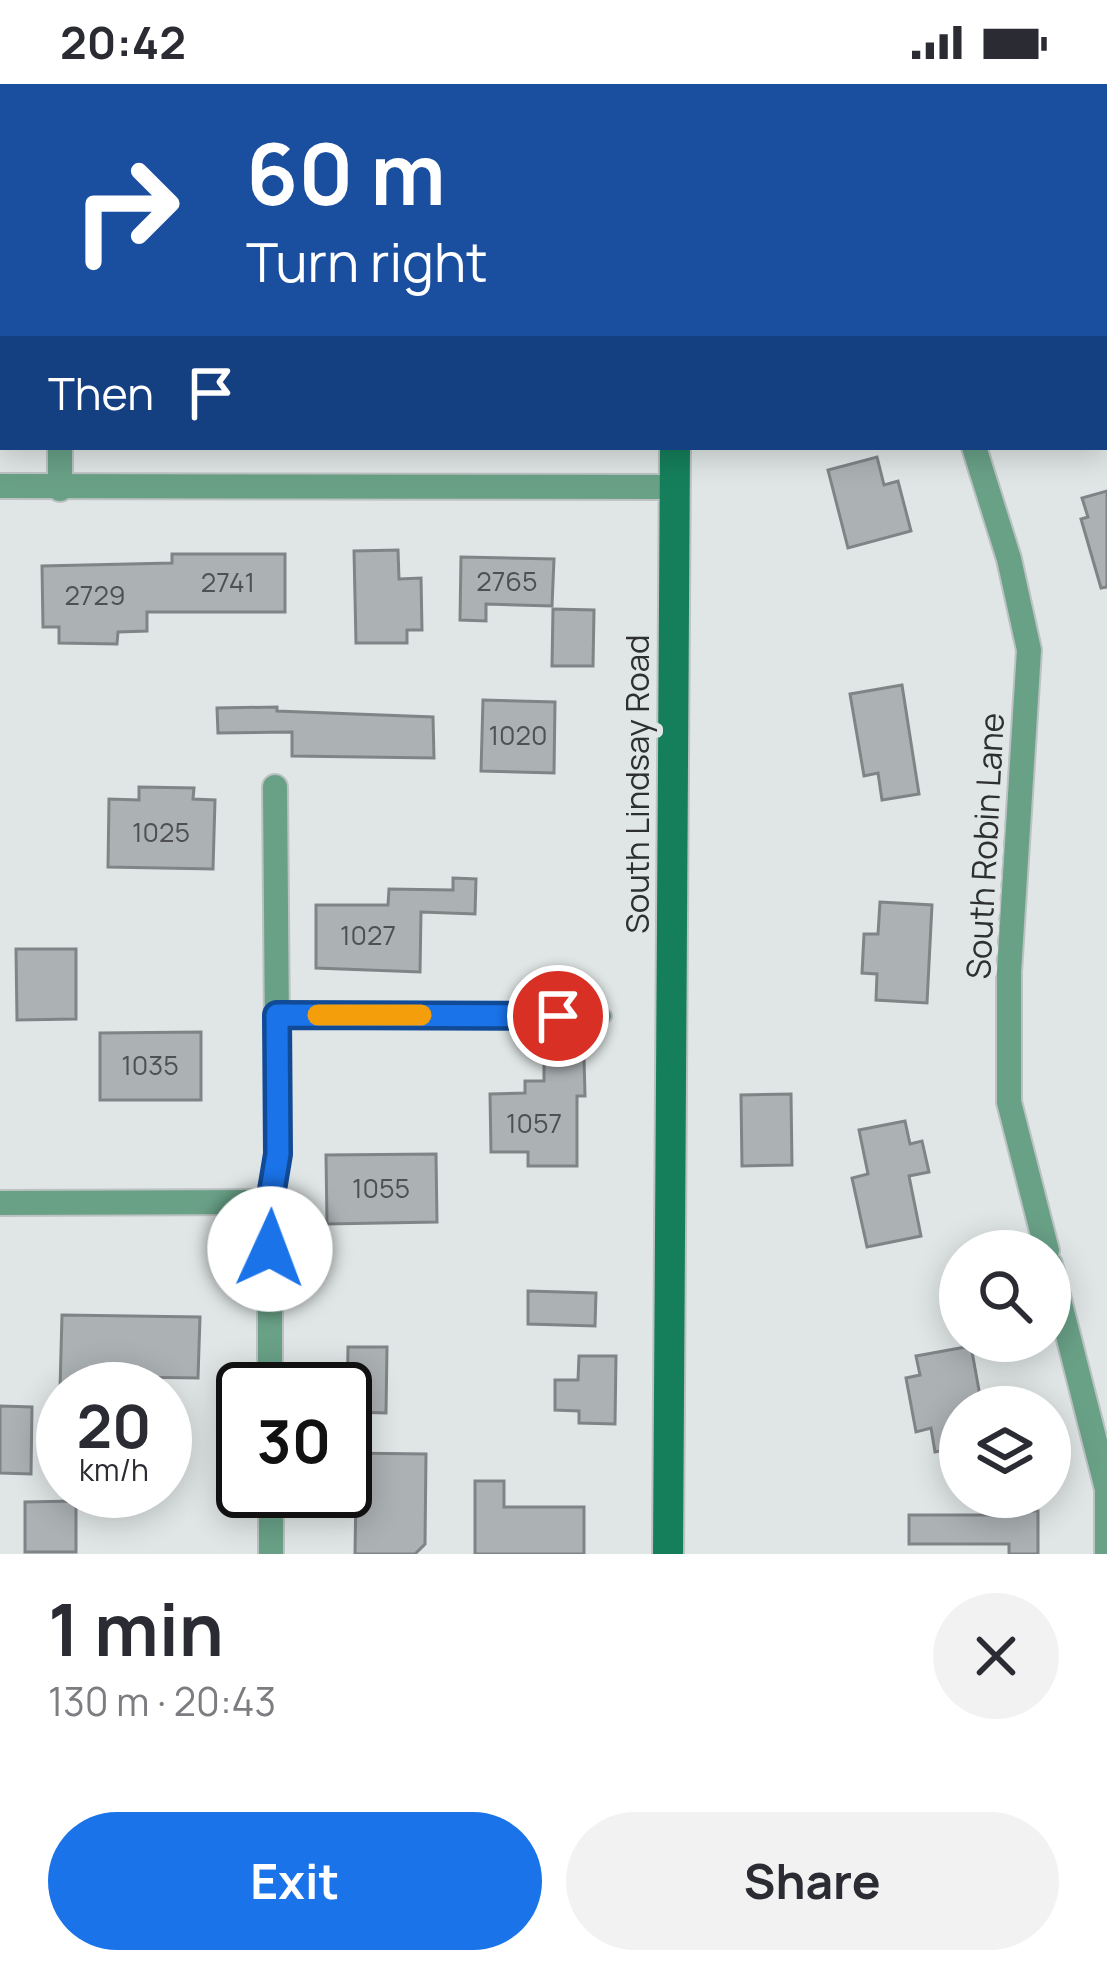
<!DOCTYPE html>
<meta charset="utf-8">
<style>
body{margin:0;font-family:Manrope,sans-serif;background:#f2f2f3;color:#2b2b33;height:100vh;display:flex;flex-direction:column;font-size:45px;white-space:nowrap}
*{box-sizing:border-box;margin:0}
p{font-size:39px;color:#7c7c81}
.icon{flex:none;width:66px;height:66px;fill:none;stroke:currentColor;stroke-width:2;stroke-linecap:round;stroke-linejoin:round}
.map{position:relative;height:1470px;overflow:hidden}
.panel{display:flex;flex-direction:column;background:#fff;flex:1}
.panel>*{flex:none}
.top-card{position:absolute;left:0px;top:0px;width:1107px;height:366px;box-shadow:0 6px 30px #0003;background:#1a4fa0;color:#fff;overflow:hidden}
.tools{position:absolute;left:939px;top:1146px;display:grid;gap:24px}
.tools a{display:grid;place-items:center;width:132px;height:132px;border-radius:50%;background:#fff;box-shadow:0 6px 30px #0003;font-size:60px}
.speed{position:absolute;left:36px;top:1278px;display:flex;gap:24px;font-size:60px;font-weight:700;text-align:center}
.speed>*{display:grid;place-content:center;width:156px;height:156px;border-radius:50%;background:#fff;box-shadow:0 6px 30px #0003;line-height:1}
.speed small{font-size:30px;font-weight:400}
.speed .limit{border:6px solid #111;border-radius:18px;background:#fff;color:#111}
.pin{position:absolute;display:grid;place-items:center;width:102px;height:102px;color:#fff;margin:-51px;border:6px solid #fff;border-radius:50%;box-shadow:0 3px 12px #0007}
.me{position:absolute;width:132px;margin:-66px;rotate:2deg;stroke-linejoin:round;filter:drop-shadow(0 0 9px #0008)}
.turn{display:flex;align-items:center;gap:42px;height:252px;padding:0 48px;font-size:54px}
.turn .icon{width:156px;height:156px;stroke-width:2.5}
.turn b{display:block;font-size:84px;line-height:102px}
.then{display:flex;align-items:center;height:114px;padding:0 48px;background:#0003;gap:24px;font-size:45px}
.round{display:grid;place-items:center;flex:none;width:126px;height:126px;border-radius:63px;background:#f2f2f3}
.headline{display:flex;align-items:center;justify-content:space-between;height:204px;padding:0 48px}
h1{font-size:72px;font-weight:700;line-height:90px}
.cta{display:flex;gap:24px;margin-top:auto;padding:24px 48px}
.cta a{flex:1;height:138px;border-radius:72px;background:#1a73e8;color:#fff;font-size:48px;font-weight:700;line-height:138px;text-align:center}
.cta a+a{background:#f2f2f3;color:#2b2b33}
.status{display:flex;justify-content:space-between;align-items:center;height:84px;padding:0 60px;background:#fff;direction:ltr}
.status svg{height:33px;fill:currentColor}
.map>svg:first-child{display:block}
</style>
<div class="status"><b>20:42</b><svg viewBox="0 0 49 12"><path d="M0 12V9h3v3zM5 12V6h3v6zM10 12V3h3v9zM15 12V0h3v12zM26 1h20v11H26zM47 4h2v5h-2z"/></svg></div>
<div class="map">
<svg width="1107" height="1470" viewBox="0 0 1107 1470">
<rect width="100%" height="100%" fill="#e0e6e6"/>
<g fill="#acb1b4" stroke="#808487" stroke-width="3">
<path d="M877 373 884 401 898 397 911 447 848 464 828 386Z"/>
<path d="M1107 407V503L1101 504 1081 435 1088 433 1082 414Z"/>
<path d="M398 466 399 495 421 494 422 546H407V559H356L354 467Z"/>
<path d="M172 470H285V528H147V547L118 548 117 560 59 559V543H43L42 482 172 479Z"/>
<path d="M461 473 554 475 552 522 486 520V537L460 536Z"/>
<path d="M553 525 594 526 593 582H552Z"/>
<path d="M902 601 919 710 882 716 878 689 864 692 850 610Z"/>
<path d="M483 616 555 618 554 689 481 687Z"/>
<path d="M277 623V627L433 633 434 674 292 672V648L218 649 217 624Z"/>
<path d="M139 703 194 704 193 715 215 716 213 785 108 783 109 715 139 716Z"/>
<path d="M453 794 476 795 475 830 421 828 420 888 316 884V821H388L389 805 453 806Z"/>
<path d="M880 818 932 821 927 919 876 916 877 890 862 889 864 850H878Z"/>
<path d="M16 865H76V935L17 936Z"/>
<path d="M201 948V1016H100V949Z"/>
<path d="M544 974H584L585 1012H577V1082H528V1068H491L490 1010 525 1009V997H544Z"/>
<path d="M791 1010 792 1081 742 1082 741 1011Z"/>
<path d="M905 1037 910 1060 922 1057 929 1088 909 1092 921 1152 867 1163 852 1094 868 1090 859 1046Z"/>
<path d="M436 1070 437 1138 327 1140 326 1071Z"/>
<path d="M528 1207 596 1209 595 1242 528 1240Z"/>
<path d="M62 1231 200 1233 198 1294 129 1293V1305H60Z"/>
<path d="M971 1262 982 1323H960V1363L935 1368 931 1344 916 1348 906 1294 920 1291 916 1272Z"/>
<path d="M348 1263H387L386 1329 347 1328Z"/>
<path d="M579 1272H616L615 1340 579 1339V1327L555 1326V1296H578Z"/>
<path d="M0 1322 32 1323 31 1390 0 1389Z"/>
<path d="M345 1369 426 1370 425 1460 415 1470H355L356 1407H345Z"/>
<path d="M475 1397H504V1423H584V1470H475Z"/>
<path d="M76 1417V1468H25V1418Z"/>
<path d="M1009 1427H1038V1470H1009V1460H909V1431H1009Z"/>
</g>
<g fill="none" stroke-linecap="round" stroke-linejoin="round">
<g stroke="#bcc2c2" stroke-width="16">
<path id="service" d="M277 931 605 932"/>
</g>
<g stroke="#bcc2c2" stroke-width="28">
<g id="minor">
<path d="M859 0 860 3"/>
<path d="M974 363 1009 475 1029 566 1009 888V1018L1047 1167"/>
<path d="M0 402 674 403"/>
<path d="M60 405V363"/>
<path d="M270 1118 278 1070 275 703"/>
<path d="M0 1119 270 1118V1305"/>
<path d="M1050 1180 1107 1405V1470"/>
<path d="M271 1407V1470"/>
</g>
</g>
<g stroke="#bcc2c2" stroke-width="34">
<g id="secondary">
<path d="M677 3V0"/>
<path d="M668 1470 675 363"/>
</g>
</g>
<use href="#service" stroke="#69a187" stroke-width="12"/>
<use href="#minor" stroke="#69a187" stroke-width="24"/>
<use href="#secondary" stroke="#157f5b" stroke-width="30"/>
</g>
<g fill="none" stroke-linecap="round" stroke-linejoin="round">
<g stroke="#114b97" stroke-width="30">
<path id="route" d="M270 1165V1118L278 1070 277 931 558 932"/>
</g>
<use href="#route" stroke="#1a73e8" stroke-width="21"/>
<path stroke="#f59e0b" stroke-width="21" d="M318 931H421"/>
</g>
<g text-anchor="middle" stroke-width="12" stroke-linejoin="round" paint-order="stroke">
<g font-size="27" fill="#4e5051">
<text x="507" y="507">2765</text>
<text x="228" y="508">2741</text>
<text x="95" y="521">2729</text>
<text x="518" y="661">1020</text>
<text x="161" y="758">1025</text>
<text x="368" y="861">1027</text>
<text x="150" y="991">1035</text>
<text x="534" y="1049">1057</text>
<text x="381" y="1114">1055</text>
</g>
<g font-size="33" fill="#2e3030" stroke="#e0e6e6">
<text transform="translate(637 700) rotate(-90)" y="12">South Lindsay Road</text>
<text transform="translate(985 762) rotate(-87)" y="12">South Robin Lane</text>
</g>
</g>
</svg>
<div class="tools">
<a><svg class="icon" aria-label="search" viewBox="0 0 24 24"><circle cx="10" cy="10" r="6"/><path d="M15 15l6 6"/></svg></a>
<a><svg class="icon" aria-label="layers" viewBox="0 0 24 24"><path d="M12 4l9 5-9 5-9-5zM3 14l9 5 9-5"/></svg></a>
</div>
<div class="speed"><div>20<small>km/h</small></div><div class="limit">30</div></div>
<div class="pin" style="left:558px;top:932px;background:#d93025"><svg class="icon" aria-label="arrive" viewBox="0 0 24 24"><path d="M6 21V4h12l-3 4 3 4H6"/></svg></div>
<svg class="me" style="left:270px;top:1165px" viewBox="-20 -20 40 40"><circle r="19" fill="#fff"/><path d="M0-13L10 11 0 6-10 11z" fill="#1a73e8"/></svg>
<div class="top-card">
<div class="turn"><svg class="icon" aria-label="right" viewBox="0 0 24 24"><path d="M7 20v-9h11M14 6l5 5-5 5"/></svg><div><b>60 m</b>Turn right</div></div>
<div class="then">Then<svg class="icon" aria-label="arrive" viewBox="0 0 24 24"><path d="M6 21V4h12l-3 4 3 4H6"/></svg></div>
</div>
</div>
<section class="panel">
<div class="headline"><div><h1>1 min</h1><p>130 m · 20:43</p></div><a class="round"><svg class="icon" aria-label="close" viewBox="0 0 24 24"><path d="M6 6l12 12M18 6L6 18"/></svg></a></div>
<div class="cta"><a>Exit</a><a>Share</a></div>
</section>
